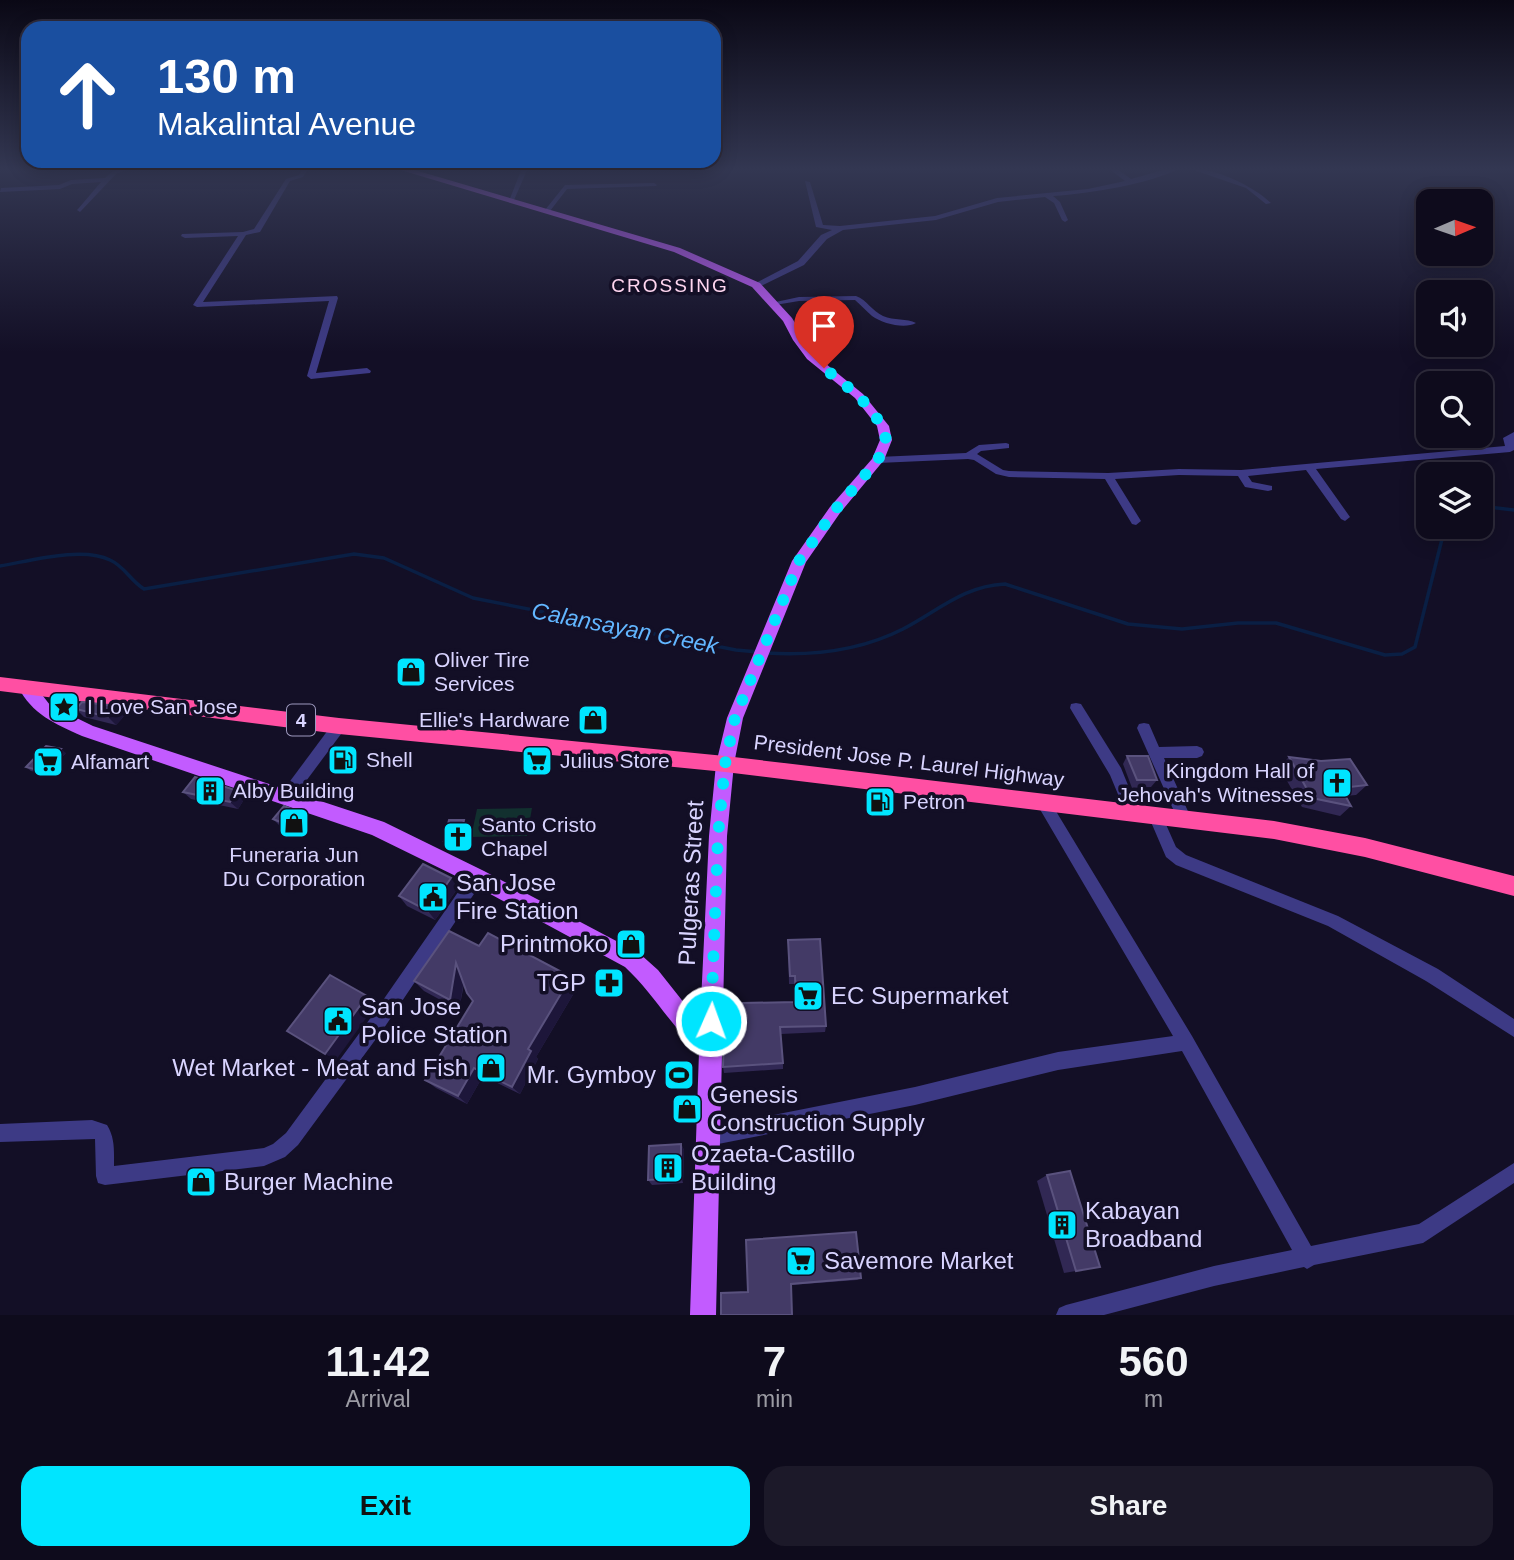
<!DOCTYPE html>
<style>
body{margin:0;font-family:Arial,sans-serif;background:#1c1929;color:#f1f3f6;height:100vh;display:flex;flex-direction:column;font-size:26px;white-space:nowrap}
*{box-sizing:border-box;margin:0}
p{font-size:23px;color:#9b9ba3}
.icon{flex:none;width:38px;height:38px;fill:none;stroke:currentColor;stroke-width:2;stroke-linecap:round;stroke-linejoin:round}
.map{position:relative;height:1315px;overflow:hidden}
.panel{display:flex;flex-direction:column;background:#0e0b1c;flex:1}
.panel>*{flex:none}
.top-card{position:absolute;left:21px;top:21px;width:700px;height:147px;border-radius:21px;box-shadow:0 4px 18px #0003,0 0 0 2px #2e2b3b;background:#1a4fa0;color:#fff;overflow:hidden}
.needle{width:46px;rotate:88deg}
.fabs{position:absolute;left:1416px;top:189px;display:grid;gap:14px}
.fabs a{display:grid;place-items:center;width:77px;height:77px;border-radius:14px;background:#0e0b1c;box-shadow:0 4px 18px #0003,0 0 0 2px #2e2b3b;font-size:35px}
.pin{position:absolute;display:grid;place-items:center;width:60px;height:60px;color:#fff;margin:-72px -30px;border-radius:50% 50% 50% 0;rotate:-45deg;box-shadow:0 0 7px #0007}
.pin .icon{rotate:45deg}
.me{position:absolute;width:77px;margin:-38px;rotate:2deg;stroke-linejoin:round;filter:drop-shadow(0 0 5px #0008)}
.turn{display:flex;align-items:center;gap:24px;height:147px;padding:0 21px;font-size:32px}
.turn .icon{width:91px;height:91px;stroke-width:2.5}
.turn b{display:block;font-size:49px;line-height:60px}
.eta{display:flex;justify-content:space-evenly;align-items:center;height:119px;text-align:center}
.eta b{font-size:42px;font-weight:700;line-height:49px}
.primary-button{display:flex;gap:14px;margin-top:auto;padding:14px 21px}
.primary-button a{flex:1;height:80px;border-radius:21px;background:#00e5ff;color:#111;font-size:28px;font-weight:700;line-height:80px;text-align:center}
.primary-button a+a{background:#1c1929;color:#f1f3f6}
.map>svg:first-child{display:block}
</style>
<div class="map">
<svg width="1514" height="1315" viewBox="0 0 1514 1315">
<rect width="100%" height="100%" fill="#130f26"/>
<path fill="#12302f" d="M532 808 527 836 471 837 477 809Z"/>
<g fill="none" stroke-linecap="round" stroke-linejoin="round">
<g stroke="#0a1f44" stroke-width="3.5">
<path d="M1480 506 1514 510"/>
<path d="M0 566C30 561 82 546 110 560 124 566 131 581 144 589L354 554 384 558 473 598 736 650 758 652"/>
<path d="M766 653C813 656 860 651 903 629 938 611 963 586 1005 584L1128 624 1182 629 1238 623H1276L1385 655 1402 654 1415 647 1445 527"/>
</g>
<g fill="#3d3a85" fill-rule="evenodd">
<path d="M122 168H132L116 174 80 212 77 210 78 209 101 182 72 184 60 189 0 192 1 188 59 185 71 180 105 178 112 172Z"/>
<path d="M303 168H309L303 177 290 181 260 232 246 235 203 302 337 296 338 298 316 373 367 368 371 371 370 373 311 379 307 376 329 301 197 307 193 305 238 236 185 238 181 236 182 234 243 232 254 229 286 179 299 175Z"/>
<path d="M522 168H528L514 200 509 201Z"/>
<path d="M1108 168H1116L1131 179 1170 168H1181C1145 185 1093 193 1053 196L1060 202 1068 220 1065 222 1062 220 1054 203 1045 197 998 202 936 220 843 230 827 239 804 265 759 287 752 285 798 261 821 235 832 230 816 227 805 181 810 182 823 225 840 226 935 216 997 198 1088 189 1125 181Z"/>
<path d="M1188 168C1215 168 1252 185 1271 203L1266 204 1246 188Z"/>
<path d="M654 183 657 185 656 186 567 189 550 211 545 210 565 185Z"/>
<path d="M856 296C867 300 872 311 883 316 894 321 907 318 916 323 905 329 883 324 872 316 866 311 861 305 855 300L799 301 775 305 771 303 799 297Z"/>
<path d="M1514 432V450L1510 452 1316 469 1350 517 1345 521 1341 519 1306 470 1248 476 1252 482 1272 486V490L1268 491 1245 487 1238 476 1179 475 1115 479 1141 521 1136 525 1132 524 1105 479 1009 477 996 474 974 460 968 459 878 463 873 460 878 457 966 453 979 445 1006 443 1009 444V448L981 451 977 454 1003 470 1009 471 1108 473 1179 469 1241 470 1505 446 1503 438Z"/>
<path d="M1076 703 1081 704 1121 768 1139 812 1137 816 1132 818 1127 816 1110 775 1070 708 1071 704Z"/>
<path d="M339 721 344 722 346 726 344 730 292 800 287 802 282 800 280 796 282 792 334 722Z"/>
<path d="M1144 723 1149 724 1159 747 1197 746 1202 748 1204 752 1202 756 1197 758H1164L1191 818 1189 823 1184 824 1179 823 1177 818 1137 728 1139 724Z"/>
<path d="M1043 796 1048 798 1192 1036 1311 1246 1419 1224 1514 1163V1183L1423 1243 1314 1265 1307 1269 1304 1267 1214 1286 1104 1315H1056L1059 1308 1066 1305 1214 1266 1292 1250 1182 1051 1058 1070 915 1105 708 1146 702 1143 699 1137 702 1131 708 1128 915 1087 1058 1052 1173 1036 1038 806 1036 802 1038 798Z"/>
<path d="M1155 809 1160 811 1176 847 1186 855 1338 916 1438 969 1514 1019V1037L1426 981 1328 926 1176 865 1166 857 1148 815 1150 811Z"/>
<path d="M477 870 482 872 484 877 482 882 384 1028 298 1145 285 1157 264 1166 105 1185 98 1183 96 1176 95 1139 0 1142V1124L92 1120 107 1125C115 1138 114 1150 114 1166L264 1148 273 1144 286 1133 372 1016 472 872Z"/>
</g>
<path fill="#c25bff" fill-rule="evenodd" d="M394 168H408L680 248 760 283 792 318 815 355 863 394 889 426 892 440 884 460 840 513 806 562 743 718 734 764 727 836 716 1315H690L699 1052C671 1026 653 993 625 967L470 883 372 835 82 736C55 724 32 714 18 687L20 682H32L50 705 93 726 384 822 484 871 639 953 658 970 700 1023 709 836 716 764 727 718 792 561 830 507 872 459 880 440 877 426 855 398 807 359 793 340 783 321 752 287 674 252Z"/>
<path fill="#ff4fa3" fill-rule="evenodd" d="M0 677 339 718 725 756 1274 821 1365 838 1514 876V896L1365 857 1274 839 725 772 339 734 0 691Z"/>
</g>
<g fill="#312854">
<path d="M118 706 126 714 116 725 84 717 76 709Z"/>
<path d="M66 753 46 774 31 771 26 767Z"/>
<path d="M1127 756 1157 780 1151 787 1132 788 1123 764Z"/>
<path d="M1289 757 1367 785 1356 795 1345 796 1351 806 1340 816 1302 807 1279 767Z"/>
<path d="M183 792 245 798 238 809 191 799Z"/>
<path d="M301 813 307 820 297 833 280 826 273 819Z"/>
<path d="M464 820 468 827 463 848H448L444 841Z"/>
<path d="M458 888 435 920 407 906 399 896Z"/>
<path d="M788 940 826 1026 825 1032 781 1034 783 1063V1069L724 1073 723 1067 744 1031 795 1002 794 984H789Z"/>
<path d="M479 946 577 988 536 1057 538 1059 520 1094 483 1076 467 1104 436 1088 425 1080 473 1001 464 984 459 1010 424 991 414 981Z"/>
<path d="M681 1144 684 1150 683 1183 652 1185 648 1180Z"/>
<path d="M1047 1175 1100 1267 1064 1273 1037 1181Z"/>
<path d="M746 1240 861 1278 857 1280 791 1285 748 1292Z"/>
</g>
<g fill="#1d163a">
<path d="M118 706 126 714 116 725 108 717Z"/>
<path d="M61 749 66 753 46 774 41 771Z"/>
<path d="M238 791 245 798 238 809 230 802Z"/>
<path d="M301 813 307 820 297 833 290 826Z"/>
<path d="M464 820 468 827 463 848 459 841Z"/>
<path d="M451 878 458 888 435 920 428 911Z"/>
<path d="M456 963 465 974 459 1010 450 1000Z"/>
<path d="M571 977 577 988 536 1057 538 1059 520 1094 512 1087 528 1049Z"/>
<path d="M367 996 377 1003 336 1060 325 1054Z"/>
<path d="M474 1068 483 1076 467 1104 458 1096Z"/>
<path d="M681 1144 684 1150 683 1183 681 1178Z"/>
</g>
<g fill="#433a66" stroke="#5a527e" stroke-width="2">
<path d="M82 702 118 706 108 717 76 709Z"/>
<path d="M46 746 61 749 41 771 26 767Z"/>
<path d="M1127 756H1148L1157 780H1137Z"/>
<path d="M1289 757 1321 761 1350 759 1367 785 1341 788 1351 806 1312 798Z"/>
<path d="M195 777 238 791 230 802 183 792Z"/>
<path d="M284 806 301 813 290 826 273 819Z"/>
<path d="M449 820H464L459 841H444Z"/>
<path d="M423 864 451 878 428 911 399 896Z"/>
<path d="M449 931 479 946 488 933 571 977 528 1049 531 1051 512 1087 474 1068 458 1096 425 1080 473 1001 467 993 456 963 450 1000 414 981Z"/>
<path d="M820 939 826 1026 780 1027 783 1063 723 1067 724 1032 744 1031 743 1003 796 1002 795 976H790L788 940Z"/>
<path d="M330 975 367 996 325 1054 287 1031Z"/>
<path d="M681 1144V1178L648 1180 649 1146Z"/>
<path d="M1070 1171 1100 1267 1076 1271 1047 1175Z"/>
<path d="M856 1232 861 1278 791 1284 792 1315H721V1293L748 1292 746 1240Z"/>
</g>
<linearGradient id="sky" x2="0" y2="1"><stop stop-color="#0a0815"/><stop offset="0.48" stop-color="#333752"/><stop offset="1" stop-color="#333752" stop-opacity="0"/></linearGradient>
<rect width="1514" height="352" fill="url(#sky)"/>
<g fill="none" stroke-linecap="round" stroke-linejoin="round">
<path stroke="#00e5ff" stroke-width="12" stroke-dasharray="0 21.6" d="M711 1021 718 836 725 764 735 718 799 561 835 510 878 460 886 440 883 426 859 396 824 368"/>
</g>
<defs>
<g id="shop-square" transform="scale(1.575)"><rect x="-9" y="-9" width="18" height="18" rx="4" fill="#00e5ff" stroke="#130f26"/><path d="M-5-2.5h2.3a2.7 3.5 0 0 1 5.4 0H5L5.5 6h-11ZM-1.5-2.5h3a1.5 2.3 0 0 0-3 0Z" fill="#111"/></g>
<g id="sight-square" transform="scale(1.575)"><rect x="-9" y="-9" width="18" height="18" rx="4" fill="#00e5ff" stroke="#130f26"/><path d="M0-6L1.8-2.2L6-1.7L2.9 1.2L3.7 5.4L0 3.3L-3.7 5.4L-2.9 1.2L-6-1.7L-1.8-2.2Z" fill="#111"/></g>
<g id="fuel-square" transform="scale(1.575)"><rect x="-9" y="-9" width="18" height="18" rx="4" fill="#00e5ff" stroke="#130f26"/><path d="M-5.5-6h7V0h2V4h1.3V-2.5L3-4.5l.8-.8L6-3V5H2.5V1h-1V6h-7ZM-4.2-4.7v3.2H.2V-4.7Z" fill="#111"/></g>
<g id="supermarket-square" transform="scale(1.575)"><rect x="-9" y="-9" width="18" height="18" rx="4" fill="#00e5ff" stroke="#130f26"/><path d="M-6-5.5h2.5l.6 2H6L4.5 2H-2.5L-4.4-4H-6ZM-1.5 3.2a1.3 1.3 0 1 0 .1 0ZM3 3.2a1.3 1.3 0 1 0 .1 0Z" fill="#111"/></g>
<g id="church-square" transform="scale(1.575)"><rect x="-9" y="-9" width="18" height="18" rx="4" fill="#00e5ff" stroke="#130f26"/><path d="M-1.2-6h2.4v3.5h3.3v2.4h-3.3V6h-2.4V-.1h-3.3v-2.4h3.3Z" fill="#111"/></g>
<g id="building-square" transform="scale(1.575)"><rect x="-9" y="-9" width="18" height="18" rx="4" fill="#00e5ff" stroke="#130f26"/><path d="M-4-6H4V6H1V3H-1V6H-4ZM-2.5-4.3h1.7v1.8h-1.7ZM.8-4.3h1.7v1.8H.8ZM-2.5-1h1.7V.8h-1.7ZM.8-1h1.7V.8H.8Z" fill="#111"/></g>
<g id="civic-square" transform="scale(1.575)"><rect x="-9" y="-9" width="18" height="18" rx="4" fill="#00e5ff" stroke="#130f26"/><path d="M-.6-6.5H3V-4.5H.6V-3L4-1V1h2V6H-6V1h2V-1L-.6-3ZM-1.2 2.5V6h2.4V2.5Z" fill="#111"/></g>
<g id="pharmacy-square" transform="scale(1.575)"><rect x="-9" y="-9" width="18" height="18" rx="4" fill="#00e5ff" stroke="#130f26"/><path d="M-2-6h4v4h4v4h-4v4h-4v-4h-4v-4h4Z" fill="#111"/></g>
<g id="stadium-square" transform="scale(1.575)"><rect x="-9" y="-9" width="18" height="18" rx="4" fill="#00e5ff" stroke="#130f26"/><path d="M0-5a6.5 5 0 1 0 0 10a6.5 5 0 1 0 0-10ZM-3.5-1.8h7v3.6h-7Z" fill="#111"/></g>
</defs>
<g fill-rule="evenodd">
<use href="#shop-square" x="411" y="672"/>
<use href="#sight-square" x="64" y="707"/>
<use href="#shop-square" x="593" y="720"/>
<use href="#fuel-square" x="343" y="760"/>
<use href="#supermarket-square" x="537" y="761"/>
<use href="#supermarket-square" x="48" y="762"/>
<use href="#church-square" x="1337" y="783"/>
<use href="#building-square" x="210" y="791"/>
<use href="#fuel-square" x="880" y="802"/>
<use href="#shop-square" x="294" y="823"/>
<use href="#church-square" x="458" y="837"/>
<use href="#civic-square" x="433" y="897"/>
<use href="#shop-square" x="631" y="944"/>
<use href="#pharmacy-square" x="609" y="983"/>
<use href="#supermarket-square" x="808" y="996"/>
<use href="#civic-square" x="338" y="1021"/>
<use href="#shop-square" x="491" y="1068"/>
<use href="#stadium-square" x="679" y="1075"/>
<use href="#shop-square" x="687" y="1109"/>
<use href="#building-square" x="668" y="1168"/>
<use href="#shop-square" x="201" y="1182"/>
<use href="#building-square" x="1062" y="1225"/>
<use href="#supermarket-square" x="801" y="1261"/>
</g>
<g text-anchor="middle" stroke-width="7" stroke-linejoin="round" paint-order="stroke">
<g font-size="19" letter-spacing="2" fill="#ffd6f0" stroke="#130f26">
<text x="670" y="292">CROSSING</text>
</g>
<rect fill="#130f26" stroke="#9e99be" stroke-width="2" x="287" y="704.5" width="28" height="31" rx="5"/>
<g font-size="19" font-weight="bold" fill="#d9d4ff">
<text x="301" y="727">4</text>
</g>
<g font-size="21" fill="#d9d4ff" stroke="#130f26" text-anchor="start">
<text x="434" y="667">Oliver Tire<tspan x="434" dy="24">Services</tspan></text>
<text x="87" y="714">I Love San Jose</text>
<text x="570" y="727" text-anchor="end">Ellie's Hardware</text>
<text x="366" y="767">Shell</text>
<text x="560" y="768">Julius Store</text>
<text x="71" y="769">Alfamart</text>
<text x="1314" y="778" text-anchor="end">Kingdom Hall of<tspan x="1314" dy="24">Jehovah's Witnesses</tspan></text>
<text x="233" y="798">Alby Building</text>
<text x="903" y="809">Petron</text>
<text x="481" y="832">Santo Cristo<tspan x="481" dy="24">Chapel</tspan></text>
<text x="294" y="862" text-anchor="middle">Funeraria Jun<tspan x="294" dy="24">Du Corporation</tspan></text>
</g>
<g font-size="21" fill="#d9d4ff" stroke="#130f26">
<text transform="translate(909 761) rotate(7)" y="7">President Jose P. Laurel Highway</text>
</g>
<g font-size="23" font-style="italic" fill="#62b6ff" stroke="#130f26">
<text transform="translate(625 628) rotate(11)" y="8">Calansayan Creek</text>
</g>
<g font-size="24" fill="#d9d4ff" stroke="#130f26" text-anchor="start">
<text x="456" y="891">San Jose<tspan x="456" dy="28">Fire Station</tspan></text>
<text x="608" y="952" text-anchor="end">Printmoko</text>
<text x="586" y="991" text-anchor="end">TGP</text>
<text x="831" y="1004">EC Supermarket</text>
<text x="361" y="1015">San Jose<tspan x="361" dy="28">Police Station</tspan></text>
<text x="468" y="1076" text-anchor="end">Wet Market - Meat and Fish</text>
<text x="656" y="1083" text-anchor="end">Mr. Gymboy</text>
<text x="710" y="1103">Genesis<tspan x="710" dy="28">Construction Supply</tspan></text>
<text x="691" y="1162">Ozaeta-Castillo<tspan x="691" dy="28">Building</tspan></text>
<text x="224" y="1190">Burger Machine</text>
<text x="1085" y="1219">Kabayan<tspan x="1085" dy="28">Broadband</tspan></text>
<text x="824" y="1269">Savemore Market</text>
</g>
<g font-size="24" fill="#d9d4ff" stroke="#130f26">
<text transform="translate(691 883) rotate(-87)" y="8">Pulgeras Street</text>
</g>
</g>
</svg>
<div class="fabs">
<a><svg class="needle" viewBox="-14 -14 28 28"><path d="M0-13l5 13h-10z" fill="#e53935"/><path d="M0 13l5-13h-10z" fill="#9b9ba3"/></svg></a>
<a><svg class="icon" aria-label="sound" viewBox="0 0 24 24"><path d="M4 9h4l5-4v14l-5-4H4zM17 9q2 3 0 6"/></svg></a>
<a><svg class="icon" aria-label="search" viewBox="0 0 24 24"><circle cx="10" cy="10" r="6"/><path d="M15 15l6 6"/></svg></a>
<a><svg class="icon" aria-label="layers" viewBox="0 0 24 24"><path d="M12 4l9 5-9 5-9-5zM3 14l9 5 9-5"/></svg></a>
</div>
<div class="pin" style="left:824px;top:368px;background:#d93025"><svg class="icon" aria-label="arrive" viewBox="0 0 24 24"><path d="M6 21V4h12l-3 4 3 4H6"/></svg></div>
<svg class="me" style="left:711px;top:1021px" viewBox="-20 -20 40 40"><circle r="17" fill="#00e5ff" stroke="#fff" stroke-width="3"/><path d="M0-11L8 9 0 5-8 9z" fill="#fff"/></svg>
<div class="top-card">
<div class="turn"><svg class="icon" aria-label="ahead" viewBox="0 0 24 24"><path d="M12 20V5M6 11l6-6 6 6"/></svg><div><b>130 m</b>Makalintal Avenue</div></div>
</div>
</div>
<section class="panel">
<div class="eta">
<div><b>11:42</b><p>Arrival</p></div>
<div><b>7</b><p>min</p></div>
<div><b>560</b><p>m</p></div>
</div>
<div class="primary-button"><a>Exit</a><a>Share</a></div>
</section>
